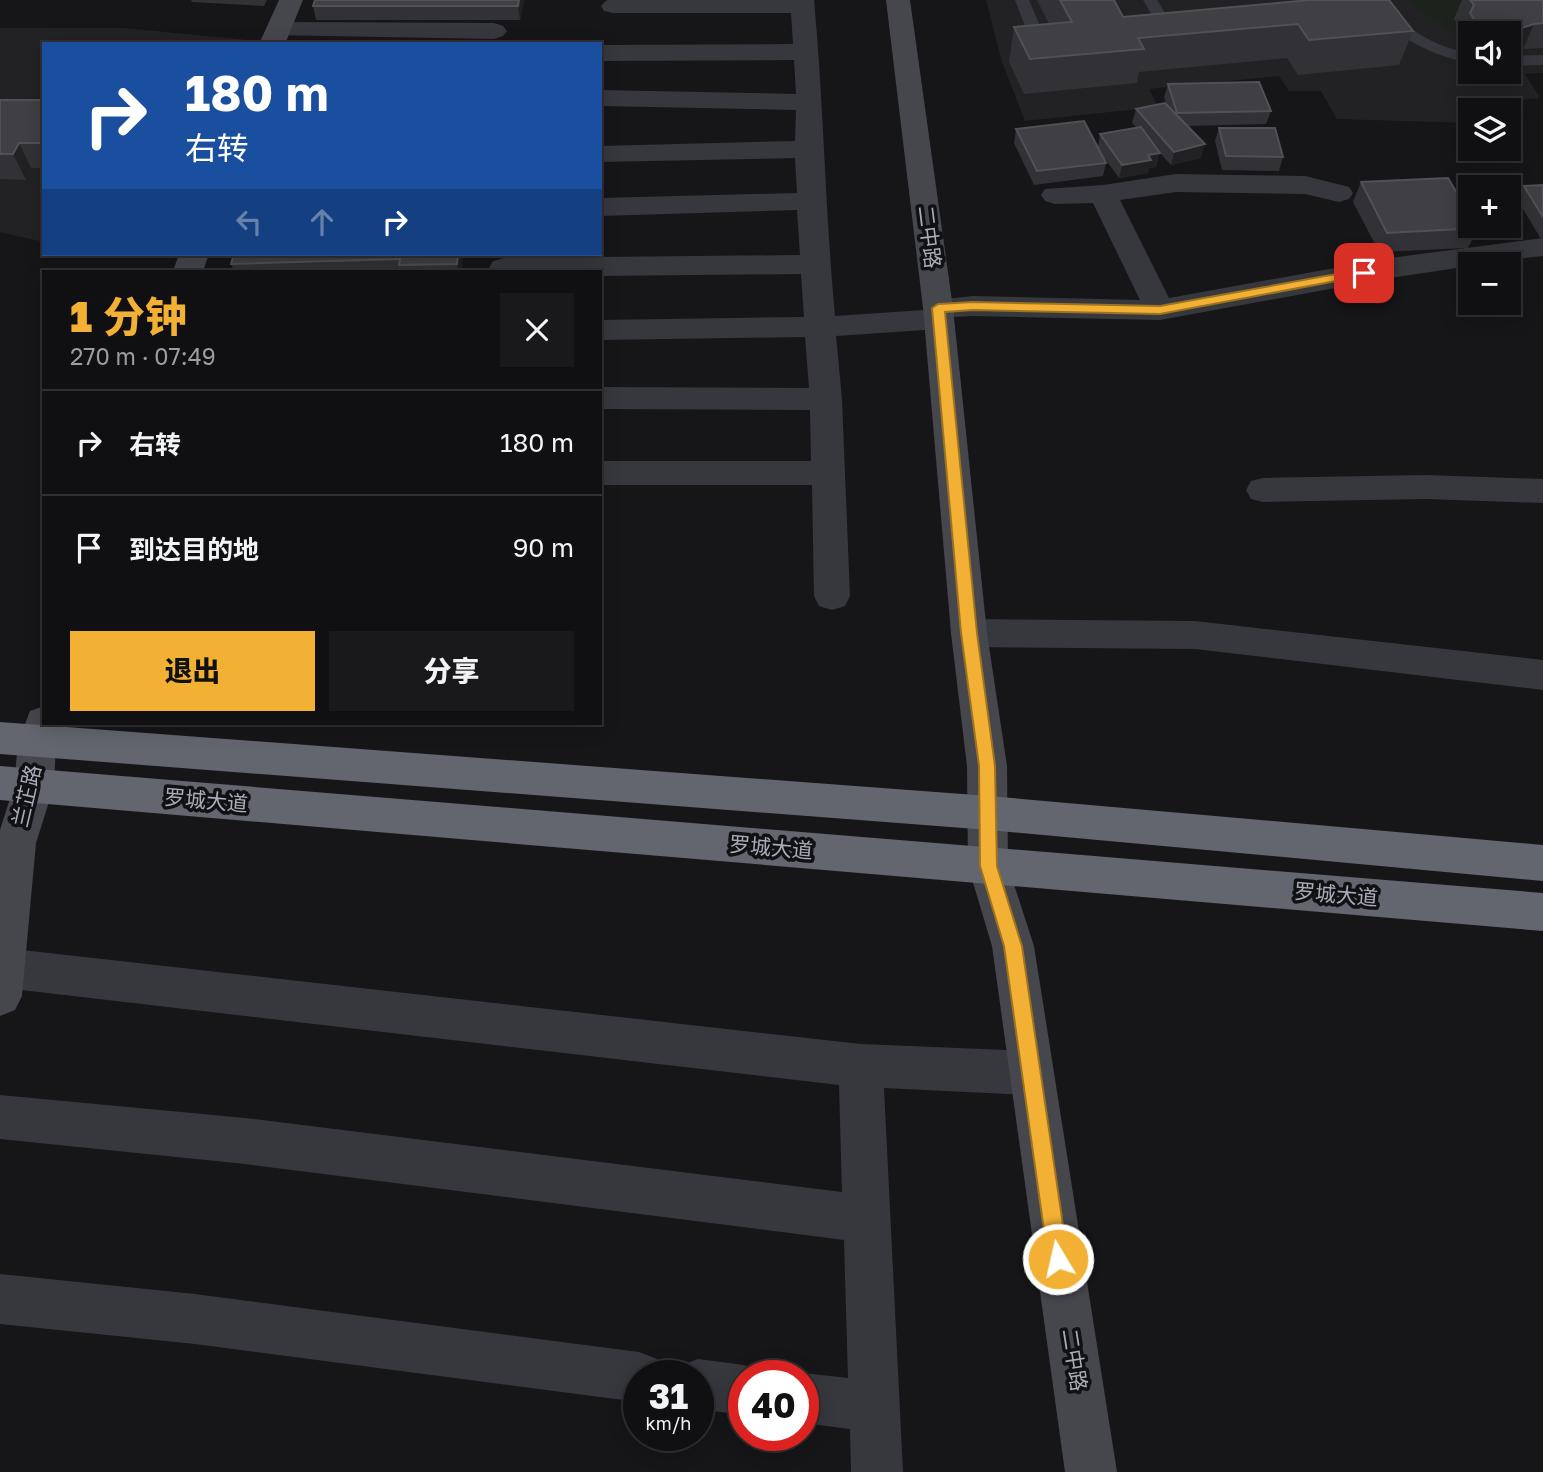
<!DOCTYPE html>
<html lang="zh">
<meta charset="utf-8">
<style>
body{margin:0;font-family:"Golos Text","Noto Sans SC",sans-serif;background:#19191b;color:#f1f3f6;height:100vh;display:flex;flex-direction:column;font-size:26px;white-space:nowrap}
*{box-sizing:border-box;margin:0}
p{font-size:23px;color:#9c9d9f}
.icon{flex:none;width:38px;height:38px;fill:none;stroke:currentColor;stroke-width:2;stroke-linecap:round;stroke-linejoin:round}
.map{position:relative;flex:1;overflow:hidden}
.drawer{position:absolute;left:42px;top:270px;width:560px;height:455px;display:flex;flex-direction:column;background:#101012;border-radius:0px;box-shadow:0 4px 18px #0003,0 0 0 2px #303032}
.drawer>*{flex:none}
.guide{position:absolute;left:42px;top:42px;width:560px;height:214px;border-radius:0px;box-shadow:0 4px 18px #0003,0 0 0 2px #303032;background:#1a4fa0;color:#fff;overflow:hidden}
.fabs{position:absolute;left:1458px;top:21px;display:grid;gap:14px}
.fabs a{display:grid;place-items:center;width:63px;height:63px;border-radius:0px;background:#101012;box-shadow:0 4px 18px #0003,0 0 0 2px #303032;font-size:35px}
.speed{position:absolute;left:623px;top:1360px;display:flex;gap:14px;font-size:35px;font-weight:700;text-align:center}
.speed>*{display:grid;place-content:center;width:91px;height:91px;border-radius:50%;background:#101012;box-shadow:0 4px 18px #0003,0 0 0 2px #303032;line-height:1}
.speed small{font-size:18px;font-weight:400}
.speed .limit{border:10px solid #d22;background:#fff;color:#111}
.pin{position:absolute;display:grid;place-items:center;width:60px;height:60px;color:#fff;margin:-30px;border-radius:14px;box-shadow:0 4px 10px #0006}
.me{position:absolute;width:77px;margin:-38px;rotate:351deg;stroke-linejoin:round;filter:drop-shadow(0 0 5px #0008)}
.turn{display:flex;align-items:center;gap:24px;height:147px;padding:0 28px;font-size:32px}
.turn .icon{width:91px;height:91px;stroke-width:2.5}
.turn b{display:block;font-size:49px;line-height:60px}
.lanes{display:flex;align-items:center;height:66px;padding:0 28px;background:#0003;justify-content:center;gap:35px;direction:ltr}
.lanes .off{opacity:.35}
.round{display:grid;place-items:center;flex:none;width:74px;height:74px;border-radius:0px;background:#19191b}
.head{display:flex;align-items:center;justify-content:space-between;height:119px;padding:0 28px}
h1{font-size:42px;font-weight:800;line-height:52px;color:#f2b134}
.primary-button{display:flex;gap:14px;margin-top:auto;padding:14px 28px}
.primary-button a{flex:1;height:80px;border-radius:0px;background:#f2b134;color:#111;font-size:28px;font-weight:800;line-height:80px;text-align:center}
.primary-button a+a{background:#19191b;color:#f1f3f6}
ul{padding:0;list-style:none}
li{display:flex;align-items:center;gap:21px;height:105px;padding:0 28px;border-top:2px solid #303032}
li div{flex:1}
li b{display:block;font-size:26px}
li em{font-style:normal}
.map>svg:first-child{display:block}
</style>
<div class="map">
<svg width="1543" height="1472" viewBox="0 0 1543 1472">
<rect width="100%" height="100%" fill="#161618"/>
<g fill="#222225" fill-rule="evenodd">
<path d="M986 0H1543V73L1525 74 1540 98 1460 106 1470 123 1337 119 1321 91H1289L1279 76 1149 89 1158 107 1025 121 1002 62ZM1470 33H1508V72H1470Z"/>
<path d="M0 28H123L248 40 246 44H44V235L39 241 0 232Z"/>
</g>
<path fill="#1c231d" d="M1410 0H1543V15L1455 19 1464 30 1460 38 1416 8Z"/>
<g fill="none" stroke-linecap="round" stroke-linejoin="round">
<g fill="#37383d" fill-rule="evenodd">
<path d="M1015 0H1029L1049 47 1046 50 1041 52 1033 47Z"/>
<path d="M1143 0H1157L1165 13 1186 12 1193 16 1186 20 1156 21Z"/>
<path d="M1368 0H1383C1405 29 1434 47 1470 53V63C1426 54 1394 37 1368 0Z"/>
<path d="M1543 55V65L1508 66V56Z"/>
</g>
<g fill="#37383d" fill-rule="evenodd">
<path d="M607 0H814C824 107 825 210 835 316L924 310 927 301 973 296 1140 300 1093 203 1055 204 1045 201 1041 195 1045 189 1103 185 1176 174 1305 176 1349 187 1353 193 1349 199 1339 202 1305 194 1176 192 1120 200 1169 298 1390 258 1543 238V256L1470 264V266L1390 278 1160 320 973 316 953 317 950 326 939 329 836 336 842 399 850 596 845 606 832 610 819 606 814 596 812 485H600V461H811L810 410 600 409V387L809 388 805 337 600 340V320L804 317 801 274 600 276V271H491L489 268 493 261 504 258 800 255 797 210 600 216V198L797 193 795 158 600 162V146L795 141 796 110 600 106V90L796 94 794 60 600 61V45L793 44 791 13H613L604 11 601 6Z"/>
<path d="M279 22 494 23 503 26 507 31 503 36 494 39 270 35 266 30 270 25Z"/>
<path d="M1426 475 1543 479V503L1426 499 1263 502 1251 499 1246 490 1251 481 1263 478Z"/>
<path d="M969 619 1195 621 1543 660V690L1195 649 969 647 956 643 951 633 956 623Z"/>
<path d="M4 948 861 1044 1030 1051 1046 1058 1052 1073 1046 1088 1030 1095 884 1088 903 1472H851L850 1429 803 1423V1376H796L803 1373 848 1378 844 1240 245 1164 0 1139V1095L245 1118 842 1192 839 1085 4 988 0 986V950Z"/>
<path d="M0 1274 195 1294 639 1352 657 1359 664 1376H639V1402L195 1344 0 1324Z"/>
<path d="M698 1359 744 1365 762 1372 763 1376H744V1415L698 1409V1376H676L680 1366Z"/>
</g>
<g fill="#45474d" fill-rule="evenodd">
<path d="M279 0H303L285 44H259Z"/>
<path d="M886 0H910L953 308 987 633 1007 766 1008 866 1034 946 1117 1472H1065L992 946 968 866 967 766 951 633 923 308Z"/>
<path d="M179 254H209L203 271H173Z"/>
<path d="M44 706V723H63L56 742 54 786 36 843 22 996 15 1010 0 1016V830L14 786 18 742 30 711Z"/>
</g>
<g fill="#63666e" fill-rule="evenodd">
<path d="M0 722 989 796 1543 845V881L989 830 0 754Z"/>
<path d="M0 766 1543 893V931L0 800Z"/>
</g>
</g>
<g fill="#323236">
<path d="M191 0H267L264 6 192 2Z"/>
<path d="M524 0 520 20H316L313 6Z"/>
<path d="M1037 0H1114L1123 17 1310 0 1413 31 1399 65 1298 75 1287 58 1139 72 1137 83 1024 94 1009 62 1014 27 1049 24Z"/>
<path d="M1462 0H1543V48L1523 49 1508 54V33H1470V50L1467 49 1460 38 1463 29 1454 19Z"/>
<path d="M1168 84 1271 111 1266 124 1187 126 1201 158 1171 165 1159 152 1156 167 1149 168 1148 173 1119 178 1100 152 1106 163 1103 176 1034 185 1014 143 1016 129 1098 147 1100 134 1137 128 1132 123 1136 109 1166 103 1164 97Z"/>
<path d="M0 100H44V168H31L26 180 0 179Z"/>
<path d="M1219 128 1283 157 1279 171 1222 170 1215 141Z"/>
<path d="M1361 182 1478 228 1468 248 1379 252 1353 202Z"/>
<path d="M1543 185V239H1541L1517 199 1524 186Z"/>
<path d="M234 254H463L461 271H234L231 264Z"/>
</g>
<g fill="#212124">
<path d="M519 0H524L520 20 518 6Z"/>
<path d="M1534 24 1523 49 1508 54 1509 32Z"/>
<path d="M19 143 31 168 26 180 13 154Z"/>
<path d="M1205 144 1201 158 1171 165 1174 152Z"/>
<path d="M1160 153 1156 167 1149 168 1148 173 1119 178 1122 165 1148 155Z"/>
<path d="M458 254H463L461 271H458L457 264Z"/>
</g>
<g fill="#3f3f44" stroke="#4f5156" stroke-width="2">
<path d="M315 0H519L518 6H313Z"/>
<path d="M1060 0H1114L1123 17 1310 0H1389L1413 31 1309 40 1298 24 1138 38 1144 49 1030 59 1014 27 1072 22Z"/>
<path d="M1470 0H1543V23L1534 24 1509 32 1492 31 1477 24 1470 13 1474 5Z"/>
<path d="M1259 82 1271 111 1177 113 1168 84Z"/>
<path d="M0 100H44V143H19L13 154H0Z"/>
<path d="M1165 103 1205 144 1174 152 1136 109Z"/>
<path d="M1084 121 1106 163 1037 171 1016 129Z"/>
<path d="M1141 127 1160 153 1148 155 1151 160 1122 165 1100 134Z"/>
<path d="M1219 128H1275L1283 157 1226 156Z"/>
<path d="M1448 178 1470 215V226H1477L1478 228 1387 233 1361 182Z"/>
<path d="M1543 185V217L1524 186Z"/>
<path d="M234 254H458L457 264 399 265 400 259 231 264Z"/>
</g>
<path fill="#f2b134" stroke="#9d7322" stroke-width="2" d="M1364 269 1370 273 1368 275 1160 314 973 310 945 312 977 633 995 766 997 866 1022 946 1068 1259 1065 1266 1058 1269 1051 1266 1048 1259 1004 946 980 866 979 766 961 633 932 308 938 304 973 302 1160 306Z"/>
<g text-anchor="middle" stroke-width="7" stroke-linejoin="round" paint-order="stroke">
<g font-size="21" fill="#a8adb8" stroke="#111113">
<text transform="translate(929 237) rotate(83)" y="7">二中路</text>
<text transform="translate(27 796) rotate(-77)" y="7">兰芷路</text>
<text transform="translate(206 801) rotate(5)" y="7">罗城大道</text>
<text transform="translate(771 848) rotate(5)" y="7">罗城大道</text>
<text transform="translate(1336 895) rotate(5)" y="7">罗城大道</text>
<text transform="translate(1074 1360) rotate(81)" y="7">二中路</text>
</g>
</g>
</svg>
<div class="fabs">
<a><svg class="icon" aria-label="sound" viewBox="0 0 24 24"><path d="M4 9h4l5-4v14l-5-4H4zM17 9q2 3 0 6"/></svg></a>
<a><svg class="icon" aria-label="layers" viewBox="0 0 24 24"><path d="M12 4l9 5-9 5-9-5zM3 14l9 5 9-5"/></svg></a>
<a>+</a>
<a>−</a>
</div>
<div class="speed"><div>31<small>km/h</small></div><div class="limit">40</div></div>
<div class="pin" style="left:1364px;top:273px;background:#d93025"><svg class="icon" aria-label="arrive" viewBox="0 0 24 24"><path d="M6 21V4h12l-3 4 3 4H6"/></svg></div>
<svg class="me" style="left:1058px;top:1259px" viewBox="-20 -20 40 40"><circle r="17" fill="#f2b134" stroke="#fff" stroke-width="3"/><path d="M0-11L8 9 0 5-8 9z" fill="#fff"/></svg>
<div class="guide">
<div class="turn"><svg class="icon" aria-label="right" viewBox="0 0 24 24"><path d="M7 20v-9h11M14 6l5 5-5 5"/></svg><div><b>180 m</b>右转</div></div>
<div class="lanes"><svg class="icon off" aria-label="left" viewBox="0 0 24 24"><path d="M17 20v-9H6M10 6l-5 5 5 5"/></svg><svg class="icon off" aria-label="ahead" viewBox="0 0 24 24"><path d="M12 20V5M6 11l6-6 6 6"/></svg><svg class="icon" aria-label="right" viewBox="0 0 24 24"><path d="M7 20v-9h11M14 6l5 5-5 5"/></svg></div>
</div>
<section class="drawer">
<div class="head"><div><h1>1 分钟</h1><p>270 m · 07:49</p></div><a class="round"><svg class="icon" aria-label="close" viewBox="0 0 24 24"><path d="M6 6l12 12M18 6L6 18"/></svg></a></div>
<ul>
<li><svg class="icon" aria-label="right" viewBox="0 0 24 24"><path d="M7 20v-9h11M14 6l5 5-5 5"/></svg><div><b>右转</b></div><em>180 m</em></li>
<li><svg class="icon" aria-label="arrive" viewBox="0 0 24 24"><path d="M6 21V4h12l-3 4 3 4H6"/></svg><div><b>到达目的地</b></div><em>90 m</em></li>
</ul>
<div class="primary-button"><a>退出</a><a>分享</a></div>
</section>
</div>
